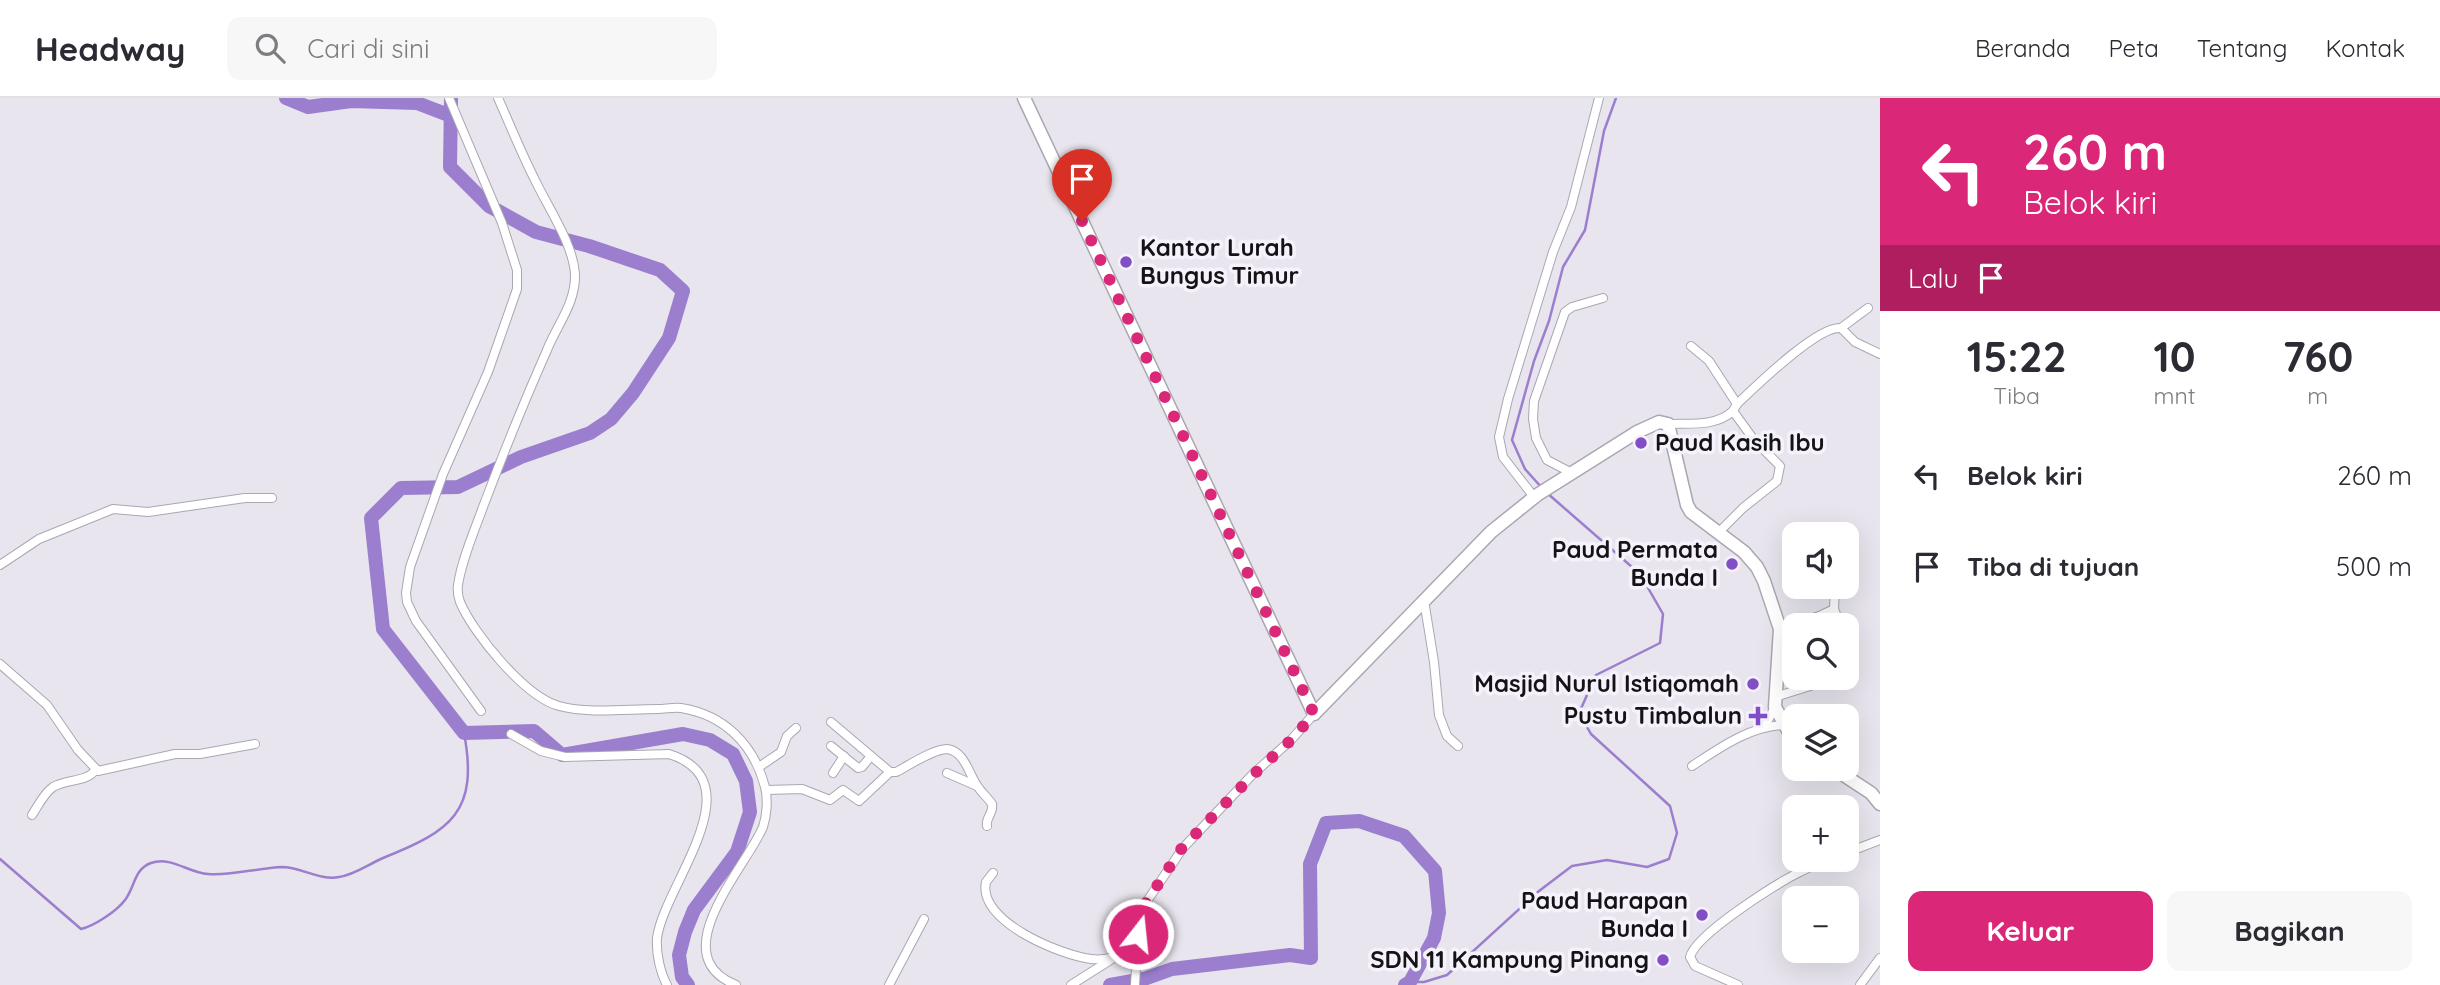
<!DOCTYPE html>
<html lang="id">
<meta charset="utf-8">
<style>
body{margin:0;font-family:Quicksand,sans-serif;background:#f7f7f7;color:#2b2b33;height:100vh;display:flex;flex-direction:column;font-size:26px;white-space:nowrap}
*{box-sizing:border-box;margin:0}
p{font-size:23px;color:#7c7c81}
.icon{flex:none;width:38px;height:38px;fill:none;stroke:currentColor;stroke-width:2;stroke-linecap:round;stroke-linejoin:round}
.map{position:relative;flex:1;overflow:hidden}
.side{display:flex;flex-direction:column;background:#fff;width:560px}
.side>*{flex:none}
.top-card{background:#db2777;color:#fff;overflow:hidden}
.buttons{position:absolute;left:1782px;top:424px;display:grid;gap:14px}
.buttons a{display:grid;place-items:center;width:77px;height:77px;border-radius:14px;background:#fff;box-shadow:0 7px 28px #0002;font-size:35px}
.pin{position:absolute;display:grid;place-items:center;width:60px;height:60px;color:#fff;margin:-72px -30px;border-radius:50% 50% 50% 0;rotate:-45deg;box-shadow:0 0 7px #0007}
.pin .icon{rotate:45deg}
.me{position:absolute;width:77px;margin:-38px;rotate:16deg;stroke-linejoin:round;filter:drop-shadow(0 0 5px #0008)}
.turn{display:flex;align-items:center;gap:24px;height:147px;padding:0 28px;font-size:32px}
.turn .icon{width:91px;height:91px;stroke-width:2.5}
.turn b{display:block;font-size:49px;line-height:60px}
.then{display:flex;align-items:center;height:66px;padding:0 28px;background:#0003;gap:14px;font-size:26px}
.eta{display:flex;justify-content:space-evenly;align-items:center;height:119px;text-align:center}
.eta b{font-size:42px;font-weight:700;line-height:49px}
.cta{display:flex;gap:14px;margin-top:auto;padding:14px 28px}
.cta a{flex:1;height:80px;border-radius:14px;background:#db2777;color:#fff;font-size:28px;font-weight:700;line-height:80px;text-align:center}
.cta a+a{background:#f7f7f7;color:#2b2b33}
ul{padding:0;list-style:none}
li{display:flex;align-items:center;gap:21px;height:91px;padding:0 28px}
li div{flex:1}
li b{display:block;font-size:26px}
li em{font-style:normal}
header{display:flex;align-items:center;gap:42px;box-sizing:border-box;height:98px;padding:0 35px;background:#fff;border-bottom:2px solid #e1e1e2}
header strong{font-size:33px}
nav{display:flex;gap:38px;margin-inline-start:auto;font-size:24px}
.search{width:490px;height:63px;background:#f7f7f7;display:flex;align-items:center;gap:18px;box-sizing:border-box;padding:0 24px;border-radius:14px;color:#7c7c81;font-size:26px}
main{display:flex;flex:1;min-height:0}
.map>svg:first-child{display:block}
</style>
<header>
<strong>Headway</strong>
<div class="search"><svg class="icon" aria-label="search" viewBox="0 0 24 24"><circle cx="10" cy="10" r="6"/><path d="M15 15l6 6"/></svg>Cari di sini</div>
<nav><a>Beranda</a><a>Peta</a><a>Tentang</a><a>Kontak</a></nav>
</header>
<main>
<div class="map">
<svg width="1880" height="887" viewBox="0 0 1880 887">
<rect width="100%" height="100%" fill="#e8e5ee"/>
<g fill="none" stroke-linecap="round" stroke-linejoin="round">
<g stroke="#9b7ecd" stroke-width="2.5">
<path d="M1542 390 1525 371 1512 342 1534 263 1549 223 1563 169 1585 132 1604 33 1616 0"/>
<path d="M0 761 81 831C94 828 117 813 125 802 135 789 134 771 151 765 171 758 189 775 208 776 231 778 258 770 282 769 301 769 320 783 339 779 354 777 369 766 383 760 451 733 479 714 464 635"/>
<path d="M1410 884H1424L1447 877 1539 793 1572 768 1607 762 1647 769 1669 761 1677 735 1670 708 1591 636 1579 615 1596 577 1660 545 1663 516 1640 476 1547 395"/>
</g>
<g stroke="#9b7ecd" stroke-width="14">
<path d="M286 0 308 9 351 3 417 5 451 18"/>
<path d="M451 0 450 69 489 108 536 134 589 148 660 172 683 193 669 240 633 295 611 321 590 335 521 359 458 389 401 390 371 420 383 531 464 635 534 633 562 657 683 636 710 642 733 656 746 683 750 714 737 754 694 812 685 834 679 857 682 879 688 887"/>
<path d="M1110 887 1144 881 1172 871 1290 857 1311 860 1310 766 1326 725 1359 723 1404 738 1435 773 1439 815 1434 840 1410 884 1405 887"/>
</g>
<g stroke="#aaa7b0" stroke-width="10">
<g id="street">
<path d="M449 0 502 125 517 172V191L488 274 443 376 410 469 406 495 407 504 416 523 481 613"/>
<path d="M498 0C510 27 521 54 534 80 547 108 573 145 575 176 576 205 557 227 547 252 524 304 503 356 483 409 474 434 462 461 458 487 457 493 458 498 460 504 473 535 525 599 559 608 589 616 626 611 658 611 665 611 674 609 681 610 725 617 754 647 765 689 768 701 767 717 763 729 745 771 662 857 736 887"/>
<path d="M1841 230 1868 210"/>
<path d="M1691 248 1709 263 1737 306 1733 313 1754 342 1780 368 1777 383 1743 410 1719 434"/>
<path d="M1737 306C1755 289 1818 227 1841 230L1855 244 1880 256"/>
<path d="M1668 326C1691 325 1715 329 1733 313"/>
<path d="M1572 375 1547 362 1536 340 1533 321 1534 303 1565 214 1572 209 1603 200"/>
<path d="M1534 399 1503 359 1499 339 1508 301 1553 154 1571 109 1599 0"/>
<path d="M0 467 39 441 113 411 148 414 245 400H272"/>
<path d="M1424 502 1434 564 1439 617 1447 638 1458 648"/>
<path d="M1834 511 1835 488"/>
<path d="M1780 531 1819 518 1834 511 1840 527"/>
<path d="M1846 543 1848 549"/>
<path d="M0 566 47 607 78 652 98 673 175 656H200L255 646"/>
<path d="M1775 599 1823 584"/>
<path d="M831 624 890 674H896C908 668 933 651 947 651 965 653 969 677 978 689 982 695 988 700 992 706 994 715 985 720 987 728"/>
<path d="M1765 628 1775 609"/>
<path d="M511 636 541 653 565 659 669 656C757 684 664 787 657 840 656 855 660 874 667 887"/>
<path d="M831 648 858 670 862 669 871 658"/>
<path d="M1692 668C1721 649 1750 628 1785 627"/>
<path d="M759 669 781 654 787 638 796 630"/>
<path d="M833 675 844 658"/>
<path d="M947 675 977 688"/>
<path d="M766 692 802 691 830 702 843 692 859 703 890 674"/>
<path d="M32 717C38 708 44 695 53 689 66 681 88 684 95 672"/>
<path d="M1846 755 1880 742"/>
<path d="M993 775 986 784C977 823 1060 857 1091 861 1108 863 1122 857 1138 850"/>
<path d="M889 887 924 821"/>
<path d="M1071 887 1112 861"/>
<path d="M1135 887 1138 836 1145 806 1183 750 1253 676 1291 642 1314 616"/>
<path d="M1738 887 1695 868 1690 859C1695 837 1777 785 1800 774 1809 769 1820 765 1830 761"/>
<path d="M1860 887 1880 860"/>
</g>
</g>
<g stroke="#aaa7b0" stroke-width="15">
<g id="secondary">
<path d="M1024 0 1314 616 1491 434 1537 397 1637 334 1659 324 1668 326 1687 407 1691 414 1744 454 1757 469 1764 483 1780 531 1775 609 1794 643"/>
<path d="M1833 670 1871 695 1880 706"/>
</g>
</g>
<use href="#street" stroke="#fff" stroke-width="8"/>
<use href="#secondary" stroke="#fff" stroke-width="12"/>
</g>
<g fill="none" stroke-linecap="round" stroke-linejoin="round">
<path stroke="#db2777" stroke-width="12" stroke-dasharray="0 21.6" d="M1082 123 1314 616 1291 642 1254 676 1182 750 1145 806 1138 836"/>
</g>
<g fill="#814ec6" stroke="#f5f2fb" stroke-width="2.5">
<circle cx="1126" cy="164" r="7"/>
<circle cx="1641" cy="345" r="7"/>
<circle cx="1732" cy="466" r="7"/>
<circle cx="1753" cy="586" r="7"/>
<path d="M1754.5 607.5h7v7h7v7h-7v7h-7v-7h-7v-7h7z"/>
<circle cx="1702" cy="817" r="7"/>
<circle cx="1663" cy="862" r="7"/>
</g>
<g text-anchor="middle" stroke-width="7" stroke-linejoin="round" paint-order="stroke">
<g font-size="24" font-weight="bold" fill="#141316" stroke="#f5f2fb" text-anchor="end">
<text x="1140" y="158" text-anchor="start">Kantor Lurah<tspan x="1140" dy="28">Bungus Timur</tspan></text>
<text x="1655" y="353" text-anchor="start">Paud Kasih Ibu</text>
<text x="1718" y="460">Paud Permata<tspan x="1718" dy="28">Bunda I</tspan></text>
<text x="1739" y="594">Masjid Nurul Istiqomah</text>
<text x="1742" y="626">Pustu Timbalun</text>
<text x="1688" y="811">Paud Harapan<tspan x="1688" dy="28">Bunda I</tspan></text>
<text x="1649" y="870">SDN 11 Kampung Pinang</text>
</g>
</g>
</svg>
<div class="buttons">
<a><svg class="icon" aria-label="sound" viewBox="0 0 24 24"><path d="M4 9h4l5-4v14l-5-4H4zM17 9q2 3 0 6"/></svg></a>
<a><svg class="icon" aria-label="search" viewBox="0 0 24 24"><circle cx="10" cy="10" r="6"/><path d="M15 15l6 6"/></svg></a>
<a><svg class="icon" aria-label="layers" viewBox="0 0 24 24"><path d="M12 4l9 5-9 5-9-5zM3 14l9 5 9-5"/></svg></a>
<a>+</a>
<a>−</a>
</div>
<div class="pin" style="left:1082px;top:123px;background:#d93025"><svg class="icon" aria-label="arrive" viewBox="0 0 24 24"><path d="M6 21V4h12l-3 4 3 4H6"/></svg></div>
<svg class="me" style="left:1138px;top:836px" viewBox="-20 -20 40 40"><circle r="17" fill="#db2777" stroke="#fff" stroke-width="3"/><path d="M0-11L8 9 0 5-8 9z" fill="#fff"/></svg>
</div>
<section class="side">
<div class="top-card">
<div class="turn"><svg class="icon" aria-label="left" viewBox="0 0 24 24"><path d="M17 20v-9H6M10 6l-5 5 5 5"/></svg><div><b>260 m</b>Belok kiri</div></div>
<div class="then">Lalu<svg class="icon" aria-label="arrive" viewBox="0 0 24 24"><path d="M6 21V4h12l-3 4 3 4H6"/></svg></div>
</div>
<div class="eta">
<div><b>15:22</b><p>Tiba</p></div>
<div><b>10</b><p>mnt</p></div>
<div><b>760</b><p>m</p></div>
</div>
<ul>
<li><svg class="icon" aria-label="left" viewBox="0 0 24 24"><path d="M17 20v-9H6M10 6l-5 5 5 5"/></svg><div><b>Belok kiri</b></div><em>260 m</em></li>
<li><svg class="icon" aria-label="arrive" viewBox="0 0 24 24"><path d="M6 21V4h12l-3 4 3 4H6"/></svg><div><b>Tiba di tujuan</b></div><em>500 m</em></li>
</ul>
<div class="cta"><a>Keluar</a><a>Bagikan</a></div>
</section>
</main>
